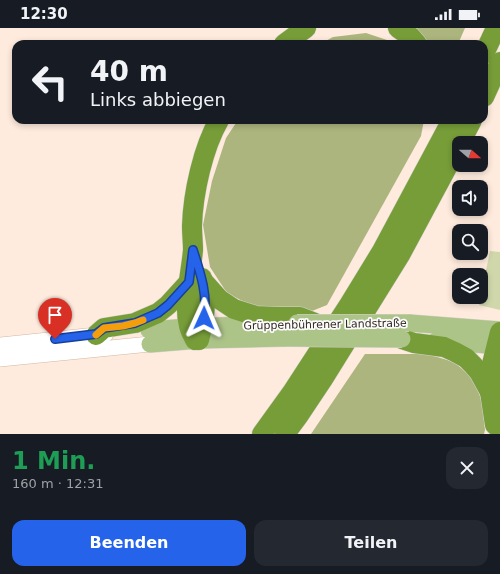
<!DOCTYPE html>
<html lang="de">
<meta charset="utf-8">
<style>
body{margin:0;font-family:"DejaVu Sans",sans-serif;background:#242831;color:#f1f3f6;height:100vh;display:flex;flex-direction:column;font-size:15px;white-space:nowrap}
*{box-sizing:border-box;margin:0}
p{font-size:13px;color:#9ea1a6}
.icon{flex:none;width:22px;height:22px;fill:none;stroke:currentColor;stroke-width:2;stroke-linecap:round;stroke-linejoin:round}
.map{position:relative;height:406px;overflow:hidden}
.details{display:flex;flex-direction:column;background:#171b24;flex:1}
.details>*{flex:none}
.hud{position:absolute;left:12px;top:12px;width:476px;height:84px;border-radius:12px;box-shadow:0 2px 6px #0003;background:#171b24;color:#f1f3f6;overflow:hidden}
.needle{width:26px;rotate:110deg}
.controls{position:absolute;left:452px;top:108px;display:grid;gap:8px}
.controls a{display:grid;place-items:center;width:36px;height:36px;border-radius:8px;background:#171b24;box-shadow:0 2px 6px #0003;font-size:20px}
.pin{position:absolute;display:grid;place-items:center;width:34px;height:34px;color:#fff;margin:-41px -17px;border-radius:50% 50% 50% 0;rotate:-45deg;box-shadow:0 0 4px #0007}
.pin .icon{rotate:45deg}
.me{position:absolute;width:44px;margin:-22px;rotate:1deg;stroke-linejoin:round;filter:drop-shadow(0 0 3px #0008)}
.turn{display:flex;align-items:center;gap:14px;height:84px;padding:0 12px;font-size:18px}
.turn .icon{width:52px;height:52px;stroke-width:2.5}
.turn b{display:block;font-size:28px;line-height:34px}
.round{display:grid;place-items:center;flex:none;width:42px;height:42px;border-radius:12px;background:#242831}
.head{display:flex;align-items:center;justify-content:space-between;height:68px;padding:0 12px}
h1{font-size:24px;font-weight:800;line-height:30px;color:#1e9e55}
.action{display:flex;gap:8px;margin-top:auto;padding:8px 12px}
.action a{flex:1;height:46px;border-radius:12px;background:#2563eb;color:#fff;font-size:16px;font-weight:800;line-height:46px;text-align:center}
.action a+a{background:#242831;color:#f1f3f6}
.status{display:flex;justify-content:space-between;align-items:center;height:28px;padding:0 20px;background:#171b24;direction:ltr}
.status svg{height:11px;fill:currentColor}
.map>svg:first-child{display:block}
</style>
<div class="status"><b>12:30</b><svg viewBox="0 0 49 12"><path d="M0 12V9h3v3zM5 12V6h3v6zM10 12V3h3v9zM15 12V0h3v12zM26 1h20v11H26zM47 4h2v5h-2z"/></svg></div>
<div class="map">
<svg width="500" height="406" viewBox="0 0 500 406">
<rect width="100%" height="100%" fill="#feebdd"/>
<path fill="#d0d8ab" d="M490 223 500 224V282L479 277Z"/>
<g fill="#acb57d">
<path d="M405 0H465L458 16H422Z"/>
<path d="M366 5 390 13 393 16H320L333 9Z"/>
<path d="M238 92H424L421 108 327 277 312 283 252 278 227 265 210 239 203 197 212 153 226 110Z"/>
<path d="M365 326H427L454 334 474 351 482 374 485 402 484 406H311Z"/>
</g>
<g fill="none" stroke-linecap="round" stroke-linejoin="round">
<g stroke="#d4b6a0" stroke-width="16">
<g id="secondary">
<path d="M0 317 106 306"/>
<path d="M0 331 150 316"/>
</g>
</g>
<g stroke="#d6d4d2" stroke-width="18">
<g id="primary">
<path d="M409 295 500 302"/>
<path d="M149 302 189 299 273 296"/>
<path d="M436 313 500 318"/>
<path d="M150 316 199 312 286 310"/>
</g>
</g>
<g stroke="#d6d4d2" stroke-width="21">
<g id="motorway">
<path d="M398 0 411 9 417 16"/>
<path d="M284 16 306 0"/>
<path d="M484 26 496 0"/>
<path d="M484 69 500 34"/>
<path d="M460 115 472 92"/>
<path d="M202 252 219 271 234 281 256 288 279 289H300L315 295"/>
<path d="M96 307 104 300 135 295 158 285 168 277 189 254"/>
<path d="M402 311 414 315 444 319 455 324 466 330 473 337 479 344 490 364"/>
<path d="M195 312C193 307 190 303 189 298 183 274 191 246 193 222 193 214 192 206 192 198 193 165 203 120 219 92"/>
<path d="M199 312C205 290 207 272 202 250"/>
<path d="M495 397 490 364V344L500 304"/>
<path d="M262 406 293 363 349 277 382 223 452 92"/>
<path d="M285 406 299 387 323 351 400 227 459 117"/>
</g>
</g>
<use href="#secondary" stroke="#fff" stroke-width="15"/>
<use href="#primary" stroke="#adc488" stroke-width="17"/>
<use href="#motorway" stroke="#779d38" stroke-width="20"/>
<g stroke="#d6d4d2" stroke-width="18" stroke-linecap="butt">
<g id="primary-bridge">
<path d="M297 295H409"/>
<path d="M286 310 402 311"/>
</g>
</g>
<use href="#primary-bridge" stroke="#adc488" stroke-width="17"/>
</g>
<g fill="none" stroke-linecap="round" stroke-linejoin="round">
<g stroke="#184099" stroke-width="10">
<path id="route" d="M55 311 96 306 104 300 135 295 158 285 168 277 189 254 193 222C200 244 208 266 204 290"/>
</g>
<use href="#route" stroke="#2563eb" stroke-width="7"/>
<path stroke="#f59e0b" stroke-width="7" d="M96 307 104 300 123 298 135 295 143 292"/>
</g>
<g text-anchor="middle" stroke-width="3.5" stroke-linejoin="round" paint-order="stroke">
<g font-size="11" fill="#342820" stroke="#fcfcfc">
<text transform="translate(325 296) rotate(-1)" y="4">Grüppenbührener Landstraße</text>
</g>
</g>
</svg>
<div class="controls">
<a><svg class="needle" viewBox="-14 -14 28 28"><path d="M0-13l5 13h-10z" fill="#e53935"/><path d="M0 13l5-13h-10z" fill="#9ea1a6"/></svg></a>
<a><svg class="icon" aria-label="sound" viewBox="0 0 24 24"><path d="M4 9h4l5-4v14l-5-4H4zM17 9q2 3 0 6"/></svg></a>
<a><svg class="icon" aria-label="search" viewBox="0 0 24 24"><circle cx="10" cy="10" r="6"/><path d="M15 15l6 6"/></svg></a>
<a><svg class="icon" aria-label="layers" viewBox="0 0 24 24"><path d="M12 4l9 5-9 5-9-5zM3 14l9 5 9-5"/></svg></a>
</div>
<div class="pin" style="left:55px;top:311px;background:#d93025"><svg class="icon" aria-label="arrive" viewBox="0 0 24 24"><path d="M6 21V4h12l-3 4 3 4H6"/></svg></div>
<svg class="me" style="left:204px;top:290px" viewBox="-20 -20 40 40"><path d="M0-17L14 15 0 8-14 15z" fill="#2563eb" stroke="#fff" stroke-width="4"/></svg>
<div class="hud">
<div class="turn"><svg class="icon" aria-label="left" viewBox="0 0 24 24"><path d="M17 20v-9H6M10 6l-5 5 5 5"/></svg><div><b>40 m</b>Links abbiegen</div></div>
</div>
</div>
<section class="details">
<div class="head"><div><h1>1 Min.</h1><p>160 m · 12:31</p></div><a class="round"><svg class="icon" aria-label="close" viewBox="0 0 24 24"><path d="M6 6l12 12M18 6L6 18"/></svg></a></div>
<div class="action"><a>Beenden</a><a>Teilen</a></div>
</section>
